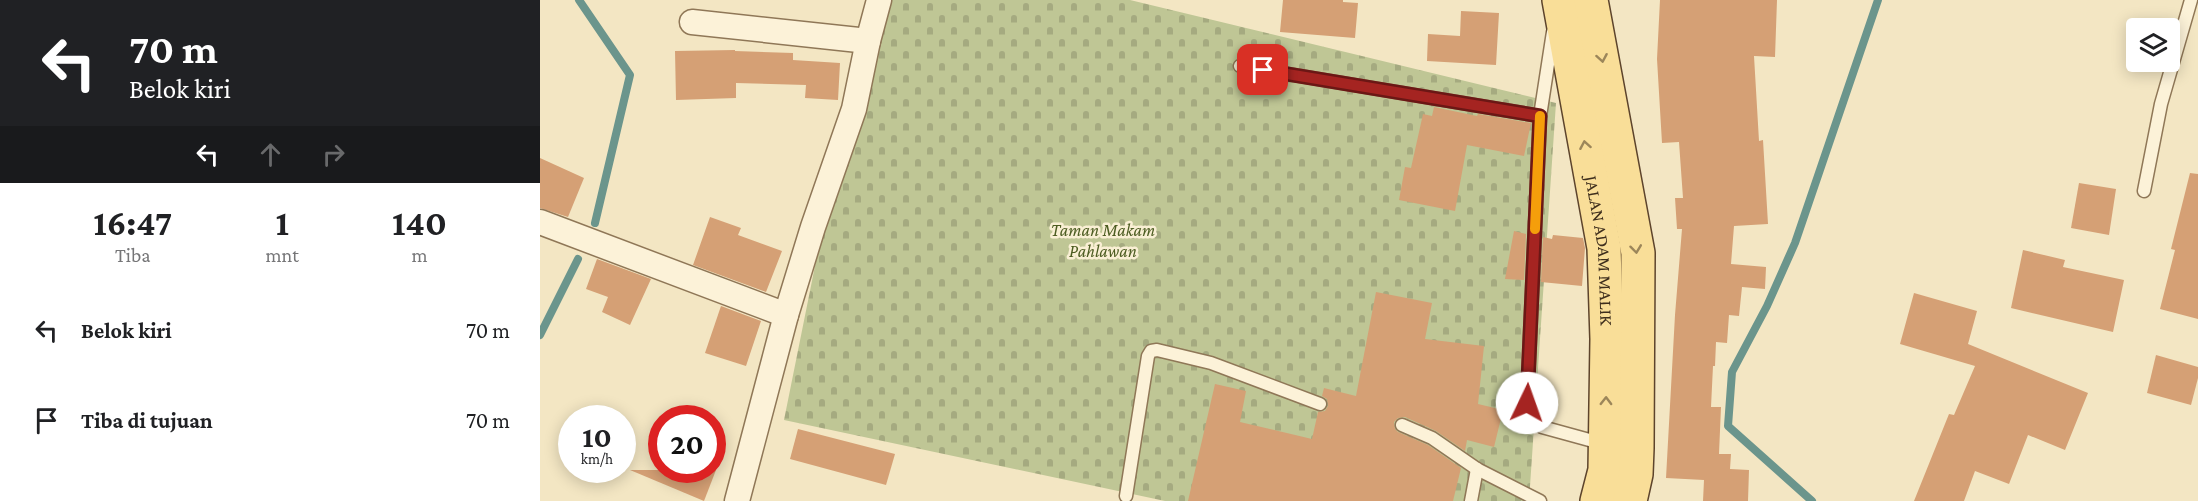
<!DOCTYPE html>
<html lang="id">
<style>
body{margin:0;font-family:"Crimson Pro",serif;background:#f6f6f6;color:#202124;height:100vh;display:flex;flex-direction:column;font-size:22px;white-space:nowrap}
*{box-sizing:border-box;margin:0}
p{font-size:20px;color:#757577}
.icon{flex:none;width:33px;height:33px;fill:none;stroke:currentColor;stroke-width:2;stroke-linecap:round;stroke-linejoin:round}
.map{position:relative;flex:1;overflow:hidden}
.details{display:flex;flex-direction:column;background:#fff;width:540px}
.details>*{flex:none}
.top-card{background:#202124;color:#fff;overflow:hidden}
.controls{position:absolute;left:1586px;top:18px;display:grid;gap:12px}
.controls a{display:grid;place-items:center;width:54px;height:54px;border-radius:6px;background:#fff;box-shadow:0 3px 15px #0003;font-size:30px}
.speed{position:absolute;left:18px;top:405px;display:flex;gap:12px;font-size:30px;font-weight:700;text-align:center}
.speed>*{display:grid;place-content:center;width:78px;height:78px;border-radius:50%;background:#fff;box-shadow:0 3px 15px #0003;line-height:1}
.speed small{font-size:15px;font-weight:400}
.speed .limit{border:9px solid #d22;background:#fff;color:#111}
.pin{position:absolute;display:grid;place-items:center;width:51px;height:51px;color:#fff;margin:-26px;border-radius:12px;box-shadow:0 3px 9px #0006}
.me{position:absolute;width:66px;margin:-33px;rotate:3deg;stroke-linejoin:round;filter:drop-shadow(0 0 4px #0008)}
.turn{display:flex;align-items:center;gap:21px;height:126px;padding:0 30px;font-size:27px}
.turn .icon{width:78px;height:78px;stroke-width:2.5}
.turn b{display:block;font-size:42px;line-height:51px}
.lanes{display:flex;align-items:center;height:57px;padding:0 30px;background:#0003;justify-content:center;gap:30px;direction:ltr}
.lanes .off{opacity:.35}
.eta{display:flex;justify-content:space-evenly;align-items:center;height:102px;text-align:center}
.eta b{font-size:36px;font-weight:700;line-height:42px}
ul{padding:0;list-style:none}
li{display:flex;align-items:center;gap:18px;height:90px;padding:0 30px}
li div{flex:1}
li b{display:block;font-size:22px}
li em{font-style:normal}
main{display:flex;flex:1;min-height:0}
.map>svg:first-child{display:block}
</style>
<main>
<section class="details">
<div class="top-card">
<div class="turn"><svg class="icon" aria-label="left" viewBox="0 0 24 24"><path d="M17 20v-9H6M10 6l-5 5 5 5"/></svg><div><b>70 m</b>Belok kiri</div></div>
<div class="lanes"><svg class="icon" aria-label="left" viewBox="0 0 24 24"><path d="M17 20v-9H6M10 6l-5 5 5 5"/></svg><svg class="icon off" aria-label="ahead" viewBox="0 0 24 24"><path d="M12 20V5M6 11l6-6 6 6"/></svg><svg class="icon off" aria-label="right" viewBox="0 0 24 24"><path d="M7 20v-9h11M14 6l5 5-5 5"/></svg></div>
</div>
<div class="eta">
<div><b>16:47</b><p>Tiba</p></div>
<div><b>1</b><p>mnt</p></div>
<div><b>140</b><p>m</p></div>
</div>
<ul>
<li><svg class="icon" aria-label="left" viewBox="0 0 24 24"><path d="M17 20v-9H6M10 6l-5 5 5 5"/></svg><div><b>Belok kiri</b></div><em>70 m</em></li>
<li><svg class="icon" aria-label="arrive" viewBox="0 0 24 24"><path d="M6 21V4h12l-3 4 3 4H6"/></svg><div><b>Tiba di tujuan</b></div><em>70 m</em></li>
</ul>
</section>
<div class="map">
<svg width="1658" height="501" viewBox="0 0 1658 501">
<defs>
<pattern id="cemetery-stones" width="16" height="16" patternUnits="userSpaceOnUse" patternTransform="scale(1.5)"><rect width="16" height="16" fill="#bfc695"/><path d="M2 7V4a2 2 0 0 1 4 0v3zM10 15v-3a2 2 0 0 1 4 0v3z" fill="#a5aa80"/></pattern>
</defs>
<rect width="100%" height="100%" fill="#f3e6c3"/>
<path fill="url(#cemetery-stones)" d="M347 0H590L1016 103 989 501H625L244 420 277 256 334 56Z"/>
<g fill="none" stroke-linecap="round" stroke-linejoin="round">
<g stroke="#6b958c" stroke-width="8">
<path d="M39 0 90 75 55 223"/>
<path d="M0 335 38 259"/>
<path d="M1272 501 1188 426 1192 372 1227 306 1255 243 1338 0"/>
</g>
</g>
<g fill="#d5a075">
<path d="M743 0H803V2L818 3 815 38 740 32Z"/>
<path d="M1120 0H1237L1235 57 1214 56 1219 141 1223 140 1228 224 1194 226 1191 264 1226 267 1225 289 1202 287 1199 316 1189 315 1187 343 1176 342 1175 366H1173L1171 407H1181L1179 454H1191L1190 469 1209 470 1208 501H1163L1164 480 1126 478 1135 315 1142 229H1137L1135 198H1143L1139 142 1122 143 1117 59Z"/>
<path d="M921 11 959 13 956 65 887 61 888 34 920 36Z"/>
<path d="M195 50V51L253 53V60L300 63 298 100 265 98 266 85 196 83V98L136 100 135 51Z"/>
<path d="M894 107 937 116 938 114 991 123 984 156 927 145 915 211 859 200 865 167 871 168 883 114 892 116Z"/>
<path d="M0 158 44 178 28 217 0 208Z"/>
<path d="M1650 173 1658 174V319L1620 309 1635 250 1631 249Z"/>
<path d="M1539 183 1576 189 1569 235 1531 228Z"/>
<path d="M170 217 201 228 198 235 242 251 226 292 153 265Z"/>
<path d="M974 231 986 234 984 280 965 279Z"/>
<path d="M1013 235 1043 238 1045 248 1042 286 1001 282 1003 237 1012 239Z"/>
<path d="M1483 250 1525 260 1523 267 1584 280 1573 332 1471 308Z"/>
<path d="M57 259 111 279 90 325 62 312 68 297 46 289Z"/>
<path d="M836 292 892 303 885 339 944 346 938 404 963 410 954 447 927 440 925 451 896 431 865 417 858 418 854 422 855 429 858 432 888 445 921 468 913 501H648L675 384 706 391 700 422 772 439 778 412 785 411 788 406 787 399 782 396 784 388 816 396Z"/>
<path d="M1374 293 1437 311 1428 344 1548 393 1525 450 1488 435 1469 484 1435 471 1424 501H1374L1409 414 1414 415 1435 366 1360 344Z"/>
<path d="M181 306 221 321 206 366 165 353Z"/>
<path d="M1616 355 1658 367V378L1651 405 1607 393Z"/>
<path d="M258 429 355 454 346 485 250 459Z"/>
<path d="M90 470H176L164 501Z"/>
</g>
<g fill="none" stroke-linecap="round" stroke-linejoin="round">
<g stroke="#8f7757" stroke-width="15">
<g id="lane">
<path d="M1013 32 1000 116 987 403 991 416 1002 427 1064 444"/>
<path d="M700 66 1000 116"/>
<path d="M1604 191 1621 104 1651 0"/>
<path d="M862 425 892 438 937 469 1000 501"/>
<path d="M586 496 608 356 611 351 617 350 671 363 780 404"/>
<path d="M931 501 937 469"/>
</g>
</g>
<g stroke="#8f7757" stroke-width="27">
<g id="street">
<path d="M152 22 328 41"/>
<path d="M0 222 246 315"/>
<path d="M197 501 246 315 273 227 314 109 328 41 339 0"/>
</g>
</g>
<g stroke="#5d442c" stroke-width="36">
<g id="primary">
<path id="s1" d="M1019 0 1064 248 1067 339 1065 470 1057 501"/>
<path d="M1051 0 1098 253 1097 448 1096 474 1090 501"/>
</g>
</g>
<use href="#lane" stroke="#fcf2d8" stroke-width="12"/>
<use href="#street" stroke="#fcf2d8" stroke-width="24"/>
<use href="#primary" stroke="#f9de98" stroke-width="33"/>
</g>
<defs><path id="oneway-chevron" d="M-2-3.5L2.5 0L-2 3.5" fill="none" stroke-width="1.6" stroke-linecap="round" stroke-linejoin="round" transform="scale(1.5)"/></defs>
<g stroke="#9c865a">
<use href="#oneway-chevron" transform="translate(1062 58) rotate(80)"/>
<use href="#oneway-chevron" transform="translate(1045 145) rotate(-100)"/>
<use href="#oneway-chevron" transform="translate(1096 249) rotate(83)"/>
<use href="#oneway-chevron" transform="translate(1066 401) rotate(-89)"/>
</g>
<g fill="none" stroke-linecap="round" stroke-linejoin="round">
<g stroke="#6b1715" stroke-width="15">
<path id="route" d="M723 70 1000 116 987 403"/>
</g>
<use href="#route" stroke="#a52421" stroke-width="10"/>
<path stroke="#f59e0b" stroke-width="10" d="M995 229 1000 116"/>
</g>
<g text-anchor="middle" stroke-width="5" stroke-linejoin="round" paint-order="stroke">
<g font-size="18" font-style="italic" fill="#4c5c21" stroke="#f9efd4">
<text x="563" y="236">Taman Makam<tspan x="563" dy="21">Pahlawan</tspan></text>
</g>
<g font-size="18" fill="#3e2e1d" stroke="#f9efd4">
<text dy="6" stroke="none"><textPath href="#s1" startOffset="254">JALAN ADAM MALIK</textPath></text>
</g>
</g>
</svg>
<div class="controls">
<a><svg class="icon" aria-label="layers" viewBox="0 0 24 24"><path d="M12 4l9 5-9 5-9-5zM3 14l9 5 9-5"/></svg></a>
</div>
<div class="speed"><div>10<small>km/h</small></div><div class="limit">20</div></div>
<div class="pin" style="left:723px;top:70px;background:#d93025"><svg class="icon" aria-label="arrive" viewBox="0 0 24 24"><path d="M6 21V4h12l-3 4 3 4H6"/></svg></div>
<svg class="me" style="left:987px;top:403px" viewBox="-20 -20 40 40"><circle r="19" fill="#fff"/><path d="M0-13L10 11 0 6-10 11z" fill="#a52421"/></svg>
</div>
</main>
